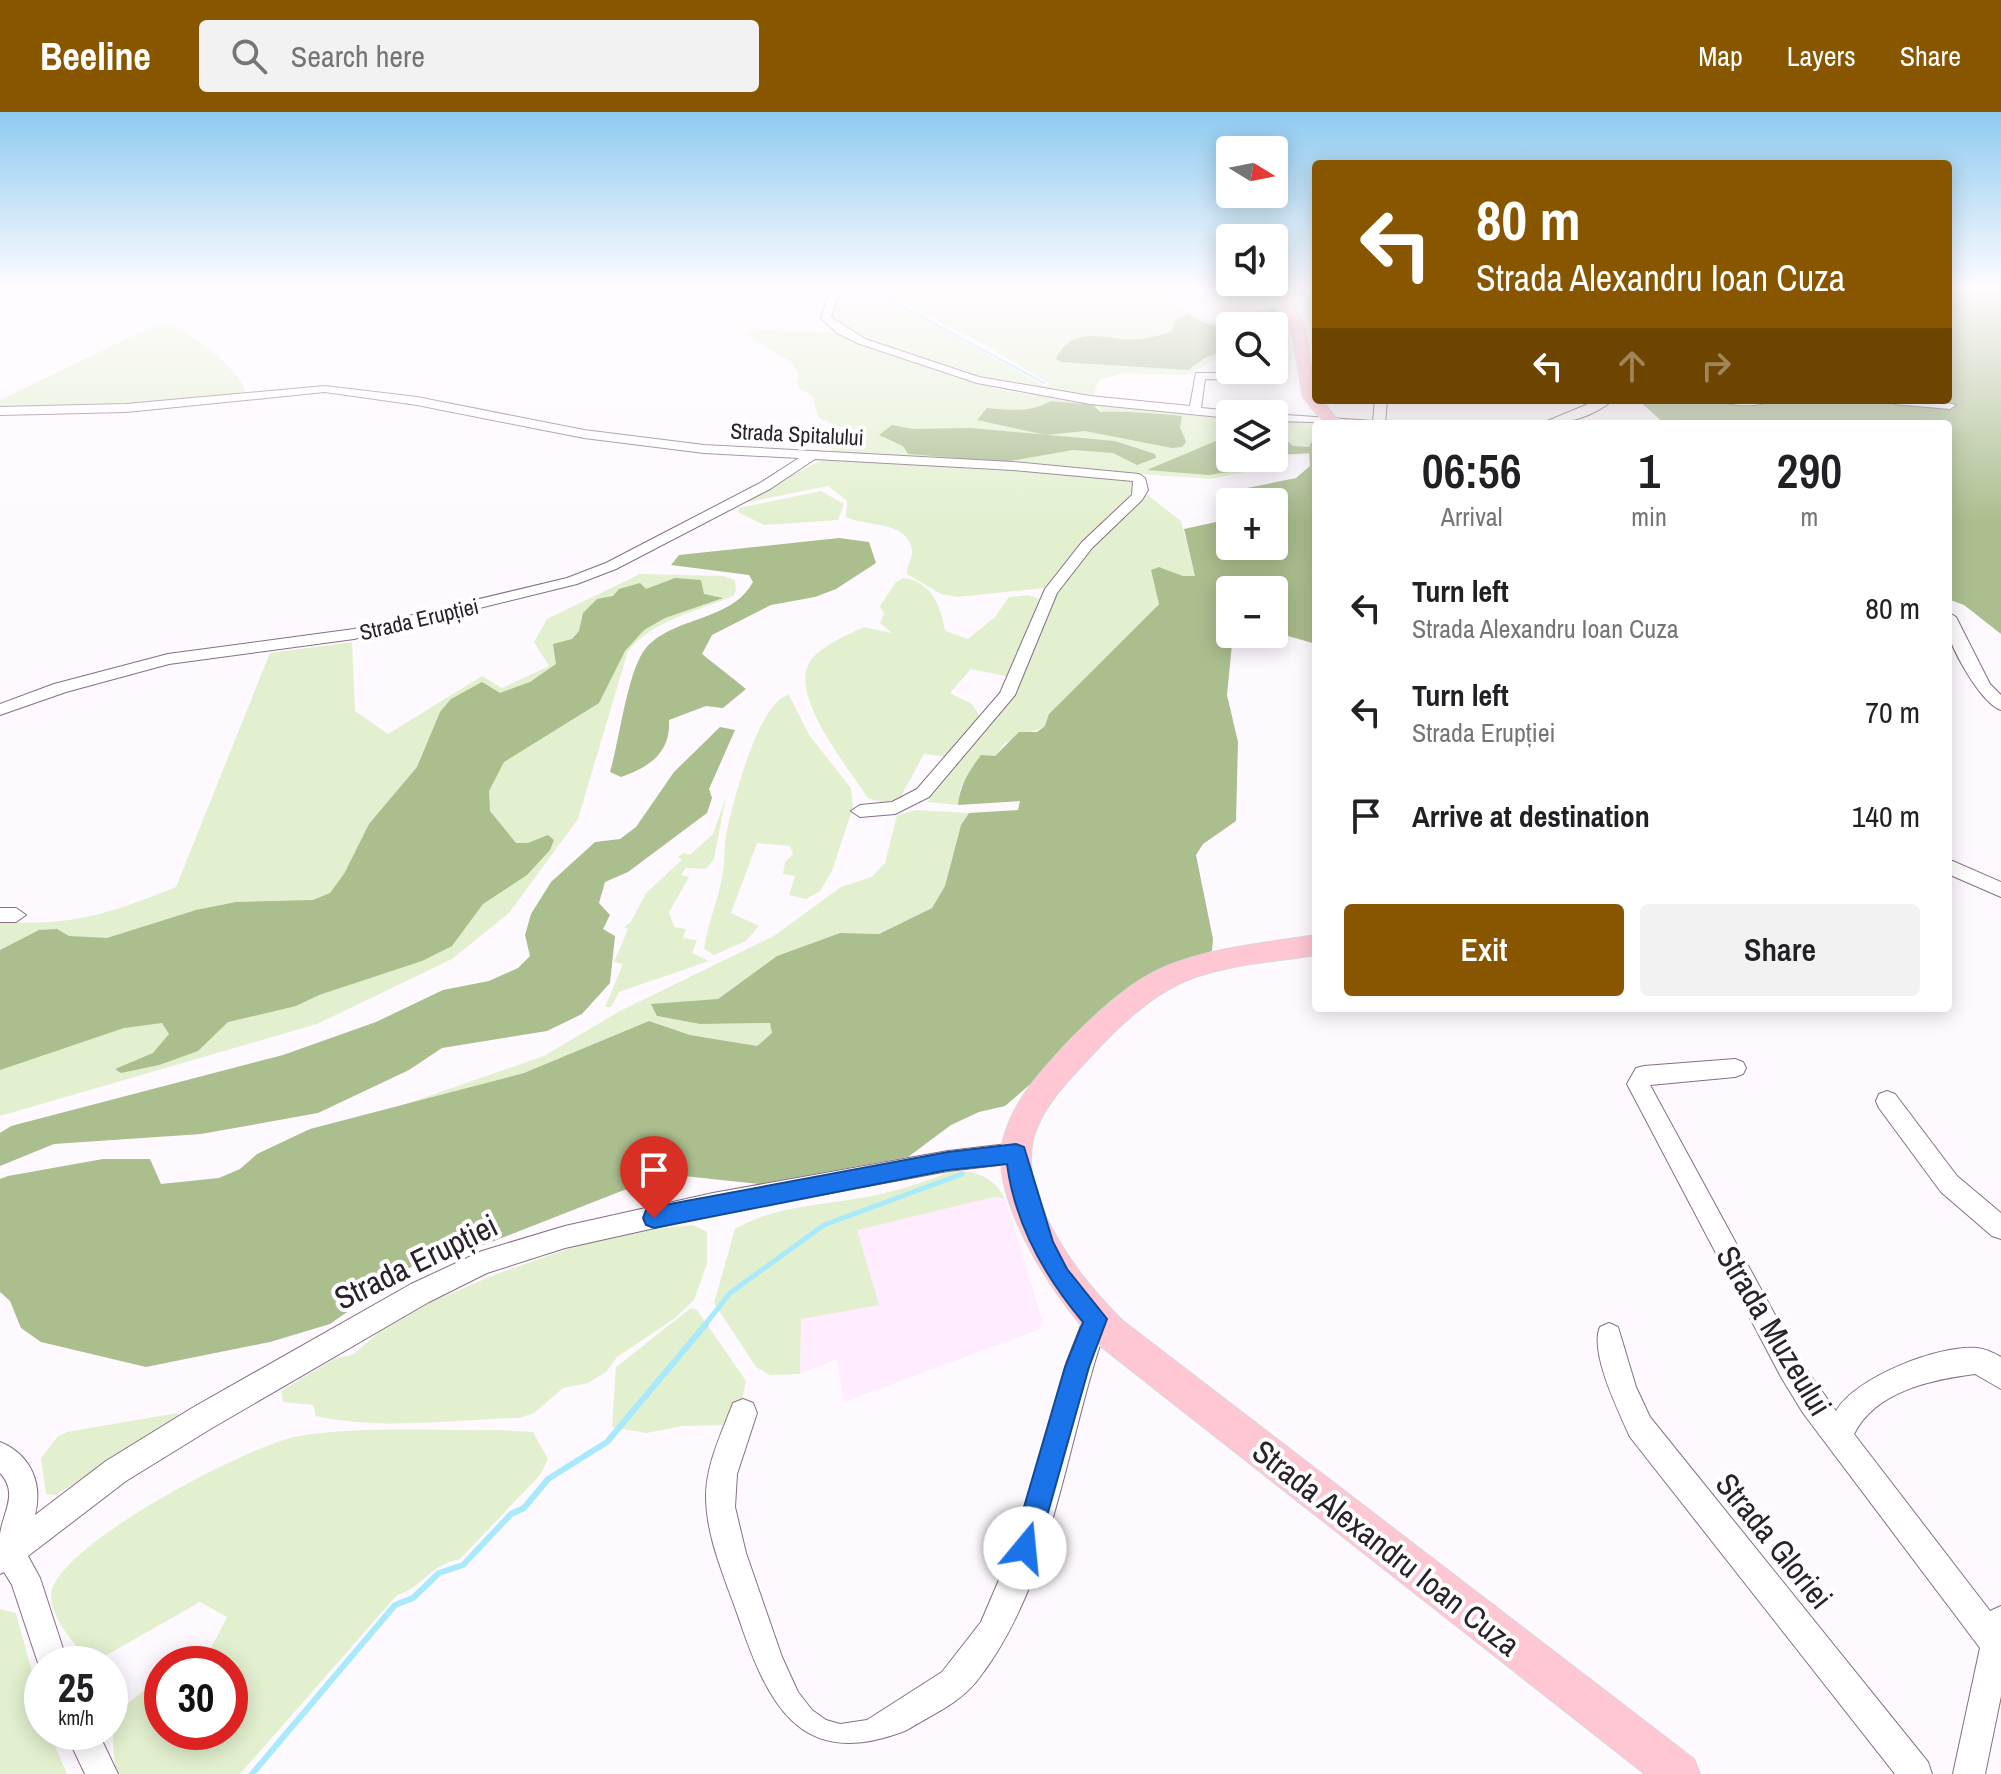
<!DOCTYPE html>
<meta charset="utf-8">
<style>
body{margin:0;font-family:"Archivo Narrow",sans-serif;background:#f2f2f2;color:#202124;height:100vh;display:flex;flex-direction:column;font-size:30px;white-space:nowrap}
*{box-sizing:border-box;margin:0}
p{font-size:26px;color:#757577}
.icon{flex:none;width:44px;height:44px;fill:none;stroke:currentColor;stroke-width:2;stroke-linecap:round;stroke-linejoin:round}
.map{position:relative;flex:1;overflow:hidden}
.panel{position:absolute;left:1312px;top:308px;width:640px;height:592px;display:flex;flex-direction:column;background:#fff;border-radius:8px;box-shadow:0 4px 20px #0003}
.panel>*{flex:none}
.hud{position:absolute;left:1312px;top:48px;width:640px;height:244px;border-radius:8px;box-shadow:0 4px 20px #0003;background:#895600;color:#fff;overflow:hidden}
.needle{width:52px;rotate:100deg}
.buttons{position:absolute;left:1216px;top:24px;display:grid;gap:16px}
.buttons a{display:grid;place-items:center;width:72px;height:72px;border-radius:8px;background:#fff;box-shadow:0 4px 20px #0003;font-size:40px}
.speed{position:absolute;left:24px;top:1534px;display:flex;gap:16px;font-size:40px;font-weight:700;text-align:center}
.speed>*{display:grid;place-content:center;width:104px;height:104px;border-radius:50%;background:#fff;box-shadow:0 4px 20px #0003;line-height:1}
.speed small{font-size:20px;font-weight:400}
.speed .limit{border:12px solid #d22;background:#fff;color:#111}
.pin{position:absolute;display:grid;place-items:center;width:68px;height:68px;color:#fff;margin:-82px -34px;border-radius:50% 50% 50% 0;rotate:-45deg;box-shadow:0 0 8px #0007}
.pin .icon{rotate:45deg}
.me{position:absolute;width:88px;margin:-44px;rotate:17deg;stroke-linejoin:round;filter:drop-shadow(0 0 6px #0008)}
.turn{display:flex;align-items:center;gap:28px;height:168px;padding:0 32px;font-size:36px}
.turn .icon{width:104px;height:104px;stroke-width:2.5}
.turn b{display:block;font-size:56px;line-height:68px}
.lanes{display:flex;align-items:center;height:76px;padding:0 32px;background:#0003;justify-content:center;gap:40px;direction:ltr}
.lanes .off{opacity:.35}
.eta{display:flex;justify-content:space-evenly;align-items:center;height:136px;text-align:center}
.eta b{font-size:48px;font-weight:600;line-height:56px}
.button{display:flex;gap:16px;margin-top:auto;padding:16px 32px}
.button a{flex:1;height:92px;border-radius:8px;background:#895600;color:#fff;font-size:32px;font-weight:600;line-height:92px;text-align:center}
.button a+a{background:#f2f2f2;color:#202124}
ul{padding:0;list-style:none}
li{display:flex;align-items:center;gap:24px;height:104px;padding:0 32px}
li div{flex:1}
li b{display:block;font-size:30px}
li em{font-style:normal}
header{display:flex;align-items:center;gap:48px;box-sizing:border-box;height:112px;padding:0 40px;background:#895600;color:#fff}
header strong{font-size:38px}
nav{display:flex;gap:44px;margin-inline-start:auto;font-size:28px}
.search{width:560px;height:72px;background:#f2f2f2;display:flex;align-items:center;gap:20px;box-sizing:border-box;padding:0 28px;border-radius:8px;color:#757577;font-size:30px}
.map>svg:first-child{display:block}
</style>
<header>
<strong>Beeline</strong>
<div class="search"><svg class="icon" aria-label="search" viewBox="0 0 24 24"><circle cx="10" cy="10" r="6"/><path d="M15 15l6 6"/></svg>Search here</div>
<nav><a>Map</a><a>Layers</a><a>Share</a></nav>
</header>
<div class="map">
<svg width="2001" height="1662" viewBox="0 0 2001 1662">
<rect width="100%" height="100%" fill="#fef9fe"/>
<path fill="#ffecfe" d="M994 1085 1005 1086 1042 1208 1040 1217 844 1290 837 1247 800 1262 801 1207 856 1118Z"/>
<g fill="#e2f0cf">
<path d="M859 178 906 197 1044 274 1050 272 980 230 877 178H1166C1194 204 1205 221 1245 206L1243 203 1279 193 1288 218 1274 221V214H1230V239L1188 263 1122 261 1098 269 1093 286C1019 277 889 251 830 206L834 193 869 192 873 186Z"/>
<path d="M159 211C182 210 240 258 245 279L236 283 128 295 0 297V288Z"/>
<path d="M754 217 832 221 955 265 1006 279 1218 305 1220 320 1230 319V346H1255L1251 347 1259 357 1210 367 834 341 830 339 844 323V317L819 306 812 284 799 276 796 269 799 263 791 250 746 223 748 218Z"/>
<path d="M1274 308 1321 312H1316L1309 342 1274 344Z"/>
<path d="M825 346 1000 359 1017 356 1134 368 1136 383 1072 442 1054 472 1045 476 957 485 941 482 907 462C906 454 913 447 912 438 907 408 866 415 846 405L847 389 828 374 739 392Z"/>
<path d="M821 379 844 392 838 408 764 413 738 400 739 396Z"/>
<path d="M1145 381 1181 409 1195 464H1183L1159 455 1151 458 1159 491 1049 602 1046 614 1005 631 995 644H981L960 677 958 693 927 690 1012 582 1054 480 1063 475 1077 448Z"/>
<path d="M640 462 723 464 735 468 736 479 733 484C698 499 653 508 628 539L578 707 509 801 452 847 317 912 0 1004V810C73 814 109 802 176 775L270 541 352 530 355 599 388 622 482 564 502 576 549 554 534 530 547 507Z"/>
<path d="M903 466C932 469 941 495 945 519L968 527 995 505 1009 485 1028 483 1039 487 1010 565 971 557 950 581 972 592 981 606 948 645 924 642 899 688 881 690 868 686C850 658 786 581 811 548 823 533 847 523 864 515L892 521 880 511 884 502 880 494 896 470Z"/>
<path d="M789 583 809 623 851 676 853 695 832 759 820 779 806 787 789 783 795 764 783 762 785 750 793 742 790 734 757 731 731 801 759 814 746 829 714 843 704 837C708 810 719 786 723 760 725 748 724 736 726 723 732 694 759 587 789 583Z"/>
<path d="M726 685 714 747 706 757 686 756 681 763 689 765 669 800 674 815 686 817 683 826 697 828 692 841 709 849 619 880 611 895H605L623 852 614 850 628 817 624 815 631 810 646 781 682 748 678 745 684 741 690 743 713 722Z"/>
<path d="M916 698 969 701 961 713 945 774 932 796 879 822 840 821 777 844 718 887 657 904 700 912 770 911 772 921 757 934 690 923 649 909 524 961 403 993 544 944 620 899 774 824 841 775 872 765 885 751 897 703Z"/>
<path d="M951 1059C975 1058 993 1064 1005 1086L994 1085 857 1118 879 1193 801 1207 800 1262 770 1263 756 1255 714 1191 735 1117C773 1095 813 1094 855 1087 888 1082 921 1072 951 1059Z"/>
<path d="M693 1113 707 1120V1152L694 1188 675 1206 617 1245 606 1260 588 1271 563 1276 534 1301 519 1306C453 1307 382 1319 316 1304L313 1293 283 1290 281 1279 334 1247 352 1243 377 1222 431 1190 494 1163 576 1134 652 1117Z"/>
<path d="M691 1196 697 1198 746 1269 741 1293 731 1313 683 1314 646 1321 612 1315 616 1255Z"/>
<path d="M177 1301 180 1304 177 1309 55 1383 46 1382 41 1346 58 1324 67 1320Z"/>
<path d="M499 1318 533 1320 548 1347 540 1363 460 1447C429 1453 422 1476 397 1483L240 1662H116C109 1602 113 1599 162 1567V1620H230V1552H185L212 1534 227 1505 200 1490 91 1552C77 1534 52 1509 51 1485 49 1436 253 1331 299 1324 360 1314 436 1319 499 1318Z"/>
<path d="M0 1497 16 1501 42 1597V1620H49L67 1662H0Z"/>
</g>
<g fill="#abbe8e">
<path d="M1948 178H2001V522L1964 493 1948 487V312H1665L1638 288H1948Z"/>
<path d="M1274 196 1282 211 1281 218 1274 220V214H1230V236L1205 246 1188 258 1061 250 1056 247C1070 217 1095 224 1122 227 1138 229 1158 225 1172 219L1175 209 1189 202C1220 226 1242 207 1274 196Z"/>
<path d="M1051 289 1093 293 1100 300C1127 299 1153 301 1182 304L1180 315 1186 330 1182 335 1172 336 1085 319 1046 323 977 308 987 296C1012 298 1029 301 1051 289Z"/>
<path d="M892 313 913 317 971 316 1115 329 1155 342 1156 346 1137 353 1113 341 1073 338 1004 350 908 342 903 334 879 323Z"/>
<path d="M1274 317 1293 334 1309 335 1316 322V532L1274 520V478H1230V522H1233L1227 583 1238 630 1236 709 1203 732 1196 743 1213 827 1212 839 1199 844 1050 955 1005 994 979 1000 951 1013 908 1045 759 1072 665 1062 458 1143 411 1155 330 1212 270 1230 146 1255 41 1230 21 1216 10 1189 0 1180V1067L8 1064 103 1047H150L161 1072 219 1066 240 1057 257 1042 310 1017 524 961 649 909 690 923 757 934 772 921 770 911 700 912 657 904 651 892 718 887 777 844 840 821 879 822 932 796 945 774 961 713 969 701 1018 698 1020 689 958 693C960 673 969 659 981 643L995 644 1019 620H1037L1045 614 1049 602 1159 492 1151 458 1159 455 1183 464H1195L1184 417 1225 408 1227 401 1223 395 1230 393V434H1274V390H1235L1232 379 1296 366 1310 354 1309 341 1274 343Z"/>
<path d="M1230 323V346H1250L1242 352V358L1209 363 1147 358Z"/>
<path d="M839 426 869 430 876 451 836 477 815 485 771 493 712 523 702 542 746 577 723 596 706 594 669 608C671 640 650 655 621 665L610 660C619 630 628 556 646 536 674 504 731 510 753 470L749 463 671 453 679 443Z"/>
<path d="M675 466 701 468 704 482 723 486 665 506 644 518 625 539 599 591 504 650 489 679 490 699 516 731H528L548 723 554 728 550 738 527 763 483 792 452 834 422 849 319 883 296 894 228 910 198 939 159 953 121 961 115 957 153 941 169 922 162 911 124 916 0 958V838L39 818 57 817 69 824 107 826 196 798 236 790 313 788 330 781 344 762 369 712 417 655 440 600 451 587 482 570 500 581 530 570 556 552 553 532 572 527 579 519 583 501 597 487 613 484 619 477 640 471 646 477Z"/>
<path d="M720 615 735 618 709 677 712 686 707 701 628 760 605 770 599 791 610 803 603 817 615 824 610 871 582 902 547 919 442 936 409 958 318 1001 201 1022 54 1032 0 1054V1021L11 1014 283 943 376 910 443 878 489 869 518 856 530 844 525 823 531 802 551 770 595 730 620 727 636 715 674 660Z"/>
</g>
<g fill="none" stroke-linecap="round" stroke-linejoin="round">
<path stroke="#a8eafb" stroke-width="2" d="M872 178 1044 271"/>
<path stroke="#a8eafb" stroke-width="5" d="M704 1214 730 1181 824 1113 962 1062"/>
<path stroke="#a8eafb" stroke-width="6" d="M252 1662 395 1493 413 1486 439 1461 463 1453 511 1402 524 1396 548 1367 607 1330 706 1212"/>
<g stroke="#866f85" stroke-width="2">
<g id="minor">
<path d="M830 178H840L831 205 865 227 979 265 1090 284 1190 294 1196 261H1257L1256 258H1268L1269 264 1259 268 1205 267 1201 296 1234 299 1236 302H1230V306L1090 292 977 271 857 231 837 221 821 206Z"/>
<path d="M1295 178 1316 179V185L1296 180Z"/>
<path d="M325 274 417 285 584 318 704 333 1013 350 1139 362 1145 366 1148 378 1142 388 1092 436 1057 481 1015 583 929 685 895 702 860 705 851 699 860 693 892 690 917 677 1000 581 1045 477 1082 430 1132 383 1133 369 1013 358 815 347 770 377 616 457 577 472 354 527 169 552 66 580 0 603V592L54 572 168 542 354 517 567 466 606 451 760 371 799 346 704 341 584 326 417 293 325 280 126 300 0 303V295L126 292Z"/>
<path d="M1375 288H1387L1385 312 1274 309 1272 302 1373 309Z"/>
<path d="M1598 288H1613C1593 305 1566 312 1540 312Z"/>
<path d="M1720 288H1772C1761 295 1731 295 1720 288Z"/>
<path d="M1888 288H1934L1956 293 1950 297 1894 292Z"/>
<path d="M1948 500 1956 505 1990 572 2001 583V598C1982 592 1952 539 1948 520 1947 514 1948 506 1948 500Z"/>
<path d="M1948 747 2001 770V785L1948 762Z"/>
<path d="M0 796H16L26 803 16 810H0Z"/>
<path d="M1735 947 1743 950 1746 956 1743 962 1735 965 1650 973 1799 1247 1836 1299C1856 1265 1938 1233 1977 1236 1986 1237 1994 1241 2001 1245V1277L1975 1262C1930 1268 1876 1279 1854 1322L1990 1499 2001 1494V1584L1985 1662H1953L1980 1536 1803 1301 1781 1265 1627 972 1636 956 1644 954Z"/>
<path d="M1887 979 1895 982 1957 1064 2001 1101V1127L1992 1124 1941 1080 1879 996 1876 989 1879 982Z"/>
<path d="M1016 1031 1024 1034 1028 1041 1024 1048 1016 1051 948 1059 713 1103 565 1136 487 1161 429 1190 212 1316 126 1369 28 1444 40 1466 68 1552H42V1563L12 1473 4 1460 0 1462C0 1449 0 1435 0 1422 3 1400 19 1381 0 1361V1330C31 1343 43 1371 35 1403L106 1349 192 1296 411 1172 482 1139 565 1114 713 1081 948 1039Z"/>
<path d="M1096 1194 1105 1198 1109 1207C1066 1323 1055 1471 976 1570 958 1592 931 1603 907 1618 797 1662 766 1587 737 1501 724 1464 706 1424 706 1384 706 1353 722 1320 733 1291L743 1287 753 1291 757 1301 737 1362 735 1395 746 1441 782 1545 798 1580 812 1598 826 1608 840 1612 867 1608 942 1560 981 1510 1013 1435 1067 1249 1087 1198Z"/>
<path d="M1609 1211 1618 1215 1636 1275 1650 1305 1928 1650 1932 1662H1895L1630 1325C1619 1300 1589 1240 1600 1215Z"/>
<path d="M65 1620H98L118 1662H85Z"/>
</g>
</g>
<g stroke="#d9d7d9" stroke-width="2">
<g id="major">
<path d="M1274 178H1287L1305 216 1316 288H1322L1341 312H1325L1303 285 1291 216Z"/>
<path d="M1316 823V843C1273 850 1226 852 1185 869 1148 885 1117 916 1090 945 1069 968 1043 993 1034 1024 1016 1085 1082 1170 1123 1209L1694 1647 1700 1662H1645L1099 1233C1058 1192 989 1089 1003 1029 1012 989 1043 957 1070 928 1098 900 1129 870 1167 854 1214 835 1266 831 1316 823Z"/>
</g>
</g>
<use href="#minor" fill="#fff" fill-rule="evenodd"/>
<use href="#major" fill="#ffc6d3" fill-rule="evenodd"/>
</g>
<linearGradient id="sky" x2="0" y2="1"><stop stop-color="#8ecaf0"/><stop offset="0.43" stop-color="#fffcff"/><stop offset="1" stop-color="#fffcff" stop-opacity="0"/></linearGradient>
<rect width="2001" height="411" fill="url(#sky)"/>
<path fill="#1a73e8" stroke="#114b97" stroke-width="2" d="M1016 1032 1024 1035 1053 1130 1067 1157 1107 1207 1089 1255 1038 1436 1034 1446 1025 1449 1016 1446 1012 1436 1065 1255 1083 1210C1045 1165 1015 1112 1007 1052L948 1058 654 1116 646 1113 643 1106 646 1098 654 1095 948 1040Z"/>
<g text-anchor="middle" stroke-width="8" stroke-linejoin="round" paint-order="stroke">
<g font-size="22" fill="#2b212a" stroke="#fff">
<text transform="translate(797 322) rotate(3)" y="8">Strada Spitalului</text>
<text transform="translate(419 507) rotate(-13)" y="8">Strada Erupției</text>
</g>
<g font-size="32" fill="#2b212a" stroke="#fff">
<text transform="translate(416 1150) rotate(-26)" y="11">Strada Erupției</text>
<text transform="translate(1774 1219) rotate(59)" y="11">Strada Muzeului</text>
<text transform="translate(1774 1429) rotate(51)" y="11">Strada Gloriei</text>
<text transform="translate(1386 1436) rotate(38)" y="11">Strada Alexandru Ioan Cuza</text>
</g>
</g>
</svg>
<div class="buttons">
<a><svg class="needle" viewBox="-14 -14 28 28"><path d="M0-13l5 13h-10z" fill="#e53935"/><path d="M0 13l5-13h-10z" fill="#757577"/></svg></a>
<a><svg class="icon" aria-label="sound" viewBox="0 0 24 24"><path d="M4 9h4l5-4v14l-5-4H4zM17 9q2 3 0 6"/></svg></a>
<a><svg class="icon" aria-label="search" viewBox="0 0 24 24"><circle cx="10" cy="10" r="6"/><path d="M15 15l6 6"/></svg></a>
<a><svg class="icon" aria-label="layers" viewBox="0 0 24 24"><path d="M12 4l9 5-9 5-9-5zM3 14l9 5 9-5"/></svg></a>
<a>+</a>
<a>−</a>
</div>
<div class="speed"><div>25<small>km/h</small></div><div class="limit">30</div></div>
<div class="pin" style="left:654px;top:1106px;background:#d93025"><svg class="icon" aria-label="arrive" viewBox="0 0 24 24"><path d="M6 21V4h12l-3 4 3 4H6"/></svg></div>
<svg class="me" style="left:1025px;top:1436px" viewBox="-20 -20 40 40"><circle r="19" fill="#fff"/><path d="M0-13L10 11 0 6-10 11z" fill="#1a73e8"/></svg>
<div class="hud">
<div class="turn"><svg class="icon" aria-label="left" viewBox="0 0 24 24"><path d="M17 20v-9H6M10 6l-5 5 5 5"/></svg><div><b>80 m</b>Strada Alexandru Ioan Cuza</div></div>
<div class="lanes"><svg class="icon" aria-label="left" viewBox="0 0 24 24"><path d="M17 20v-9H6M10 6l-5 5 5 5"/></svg><svg class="icon off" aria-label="ahead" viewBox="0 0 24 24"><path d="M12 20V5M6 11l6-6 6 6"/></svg><svg class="icon off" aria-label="right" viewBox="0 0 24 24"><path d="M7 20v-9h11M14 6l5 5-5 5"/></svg></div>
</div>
<section class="panel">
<div class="eta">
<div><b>06:56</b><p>Arrival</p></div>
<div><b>1</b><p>min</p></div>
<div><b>290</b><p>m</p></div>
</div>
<ul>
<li><svg class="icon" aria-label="left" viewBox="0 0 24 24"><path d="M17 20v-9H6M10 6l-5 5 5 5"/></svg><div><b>Turn left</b><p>Strada Alexandru Ioan Cuza</p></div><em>80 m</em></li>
<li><svg class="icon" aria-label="left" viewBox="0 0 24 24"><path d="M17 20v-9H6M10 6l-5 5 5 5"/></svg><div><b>Turn left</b><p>Strada Erupției</p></div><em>70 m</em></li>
<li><svg class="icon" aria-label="arrive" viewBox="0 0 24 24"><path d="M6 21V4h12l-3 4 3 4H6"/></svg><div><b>Arrive at destination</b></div><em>140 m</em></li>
</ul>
<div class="button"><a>Exit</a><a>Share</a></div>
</section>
</div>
